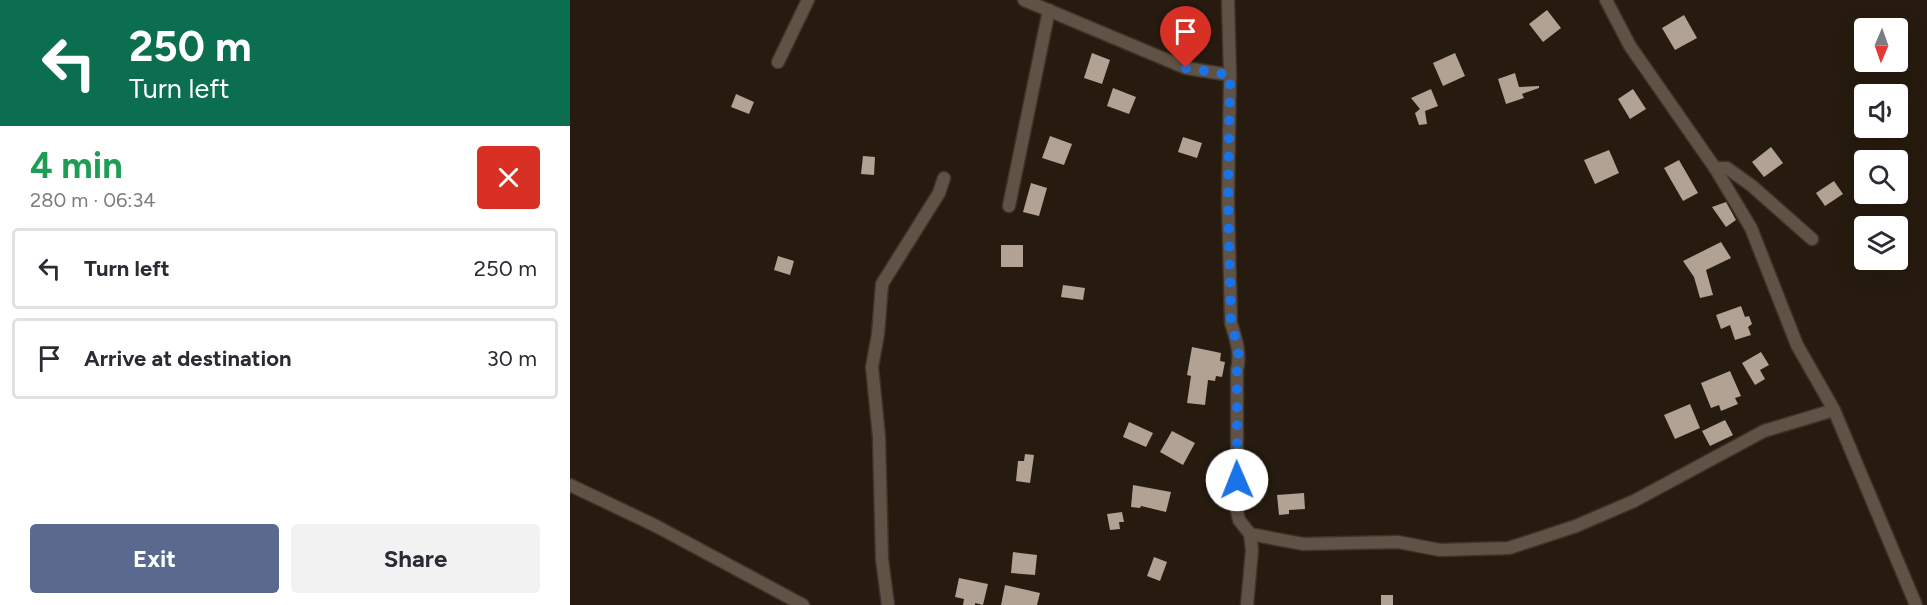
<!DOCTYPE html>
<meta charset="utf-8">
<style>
body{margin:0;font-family:Figtree,sans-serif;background:#f2f2f3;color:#2b2b33;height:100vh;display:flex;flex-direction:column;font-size:22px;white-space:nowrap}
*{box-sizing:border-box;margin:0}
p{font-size:20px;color:#7c7c81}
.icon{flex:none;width:33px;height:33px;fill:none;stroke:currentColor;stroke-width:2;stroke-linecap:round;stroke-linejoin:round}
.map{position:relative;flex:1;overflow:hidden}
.details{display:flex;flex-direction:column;background:#fff;width:570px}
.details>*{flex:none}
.banner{background:#0b6e4f;color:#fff;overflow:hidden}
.needle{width:39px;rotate:182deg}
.tools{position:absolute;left:1284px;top:18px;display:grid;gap:12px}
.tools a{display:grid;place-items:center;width:54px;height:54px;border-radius:6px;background:#fff;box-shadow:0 6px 24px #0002;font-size:30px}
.pin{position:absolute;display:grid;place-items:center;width:51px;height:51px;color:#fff;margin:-62px -26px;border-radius:50% 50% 50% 0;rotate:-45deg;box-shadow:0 0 6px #0007}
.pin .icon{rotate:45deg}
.me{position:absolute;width:66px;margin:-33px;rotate:359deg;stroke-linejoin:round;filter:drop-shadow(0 0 4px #0008)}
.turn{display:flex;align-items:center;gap:21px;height:126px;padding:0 30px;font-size:27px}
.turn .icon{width:78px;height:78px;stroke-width:2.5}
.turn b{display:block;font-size:42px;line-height:51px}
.round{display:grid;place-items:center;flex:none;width:63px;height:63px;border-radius:6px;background:#f2f2f3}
.headline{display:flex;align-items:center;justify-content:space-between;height:102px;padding:0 30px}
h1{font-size:36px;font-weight:700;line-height:45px;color:#1e9e55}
.button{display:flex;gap:12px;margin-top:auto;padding:12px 30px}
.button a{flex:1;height:69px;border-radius:6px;background:#596a8e;color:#fff;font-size:24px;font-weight:700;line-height:69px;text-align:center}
.button a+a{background:#f2f2f3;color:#2b2b33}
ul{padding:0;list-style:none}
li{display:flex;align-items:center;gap:18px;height:81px;margin:0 12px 9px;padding:0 18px;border:3px solid #e1e1e2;border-radius:6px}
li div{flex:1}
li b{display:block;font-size:22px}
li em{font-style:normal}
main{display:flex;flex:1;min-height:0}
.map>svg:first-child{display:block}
</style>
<main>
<section class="details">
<div class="banner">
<div class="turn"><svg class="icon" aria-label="left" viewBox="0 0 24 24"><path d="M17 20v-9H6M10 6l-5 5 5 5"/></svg><div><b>250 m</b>Turn left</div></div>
</div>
<div class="headline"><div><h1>4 min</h1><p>280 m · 06:34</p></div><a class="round" style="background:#d93025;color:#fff"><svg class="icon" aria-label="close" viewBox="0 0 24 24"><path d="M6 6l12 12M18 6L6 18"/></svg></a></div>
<ul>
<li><svg class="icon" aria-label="left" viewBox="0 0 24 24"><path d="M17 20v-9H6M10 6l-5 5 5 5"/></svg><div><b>Turn left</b></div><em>250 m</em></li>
<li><svg class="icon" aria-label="arrive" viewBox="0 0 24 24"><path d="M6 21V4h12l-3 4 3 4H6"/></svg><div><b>Arrive at destination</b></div><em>30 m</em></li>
</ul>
<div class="button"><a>Exit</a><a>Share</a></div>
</section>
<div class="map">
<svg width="1357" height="605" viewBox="0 0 1357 605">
<rect width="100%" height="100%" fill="#271b0f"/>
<g fill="#b1a293">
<path d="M977 10 991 28 973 42 959 24Z"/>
<path d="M1114 15 1127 38 1105 50 1092 28Z"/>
<path d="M522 53 540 60 532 84 514 78Z"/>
<path d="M885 53 895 76 873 86 863 63Z"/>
<path d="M945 73 949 87 969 86V88L952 94 954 98 936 104 928 79Z"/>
<path d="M543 88 566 97 559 114 537 106Z"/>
<path d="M861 89 868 106 855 111 857 124 849 125 845 113 850 109 841 98Z"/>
<path d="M1063 89 1076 109 1060 119 1048 99Z"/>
<path d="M166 94 184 102 179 114 161 107Z"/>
<path d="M480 136 502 144 494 165 472 158Z"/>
<path d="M613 137 632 143 627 158 608 152Z"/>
<path d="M1201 147 1213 163 1194 177 1182 162Z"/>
<path d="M1039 150 1049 173 1025 184 1014 160Z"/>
<path d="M293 156 305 157 304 175 291 174Z"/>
<path d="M1109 160 1128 193 1113 201 1094 168Z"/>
<path d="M1264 181 1273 194 1255 206 1246 193Z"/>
<path d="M461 183 477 188 469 216 453 212Z"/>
<path d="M1156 202 1166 220 1156 227 1142 207Z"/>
<path d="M1151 242 1161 258 1136 270 1143 295 1130 298 1124 277 1113 261Z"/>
<rect x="431" y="245" width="22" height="22"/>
<path d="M208 256 224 261 220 275 204 270Z"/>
<path d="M493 285 515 288 513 300 491 297Z"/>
<path d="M1171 306 1175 317 1179 316 1182 324 1178 327 1181 335 1165 340 1160 325 1151 329 1146 315Z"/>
<path d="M622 347 651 353 650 361 655 362 652 377 646 376 645 381 638 380 635 405 617 403 621 376 617 375Z"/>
<path d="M1191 352 1199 365 1190 370 1195 379 1185 385 1172 363Z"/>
<path d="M1160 371 1171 396 1165 398 1168 404 1151 411 1149 405 1141 408 1131 383Z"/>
<path d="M1120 404 1130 428 1105 439 1094 415Z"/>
<path d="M1155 420 1163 435 1140 446 1132 431Z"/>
<path d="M559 422 583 433 576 447 553 437Z"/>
<path d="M602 431 625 443 613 465 590 452Z"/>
<path d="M455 454 464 455 460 483 446 481 448 461H454Z"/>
<path d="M563 485 601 492 596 512 571 506 570 508 561 507Z"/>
<path d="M734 493 735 509 719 510V514L709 515 707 495Z"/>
<path d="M552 512 554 522H549L550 529 540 530 537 514Z"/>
<path d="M443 552 467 555 465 575 441 573Z"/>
<path d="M584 557 597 562 590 581 577 576Z"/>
<path d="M389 578 418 584 413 605 405 603V605H393L394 599 385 597Z"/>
<path d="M435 585 470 593 467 605H431Z"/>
<rect x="811" y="595" width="12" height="10"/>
</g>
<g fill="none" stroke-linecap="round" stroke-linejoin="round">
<g stroke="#3c332d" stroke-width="15">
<g id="minor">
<path d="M454 0 616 68 660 75"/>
<path d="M658 0 660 75 658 200 661 323C666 339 671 354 667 370V511L669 520 680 534 733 544 828 542 870 550 939 548 1006 526 1064 501 1194 431 1264 410"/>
<path d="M1036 0 1060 46 1145 168 1181 228 1227 345 1264 410 1346 605"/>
<path d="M208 62 238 0"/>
<path d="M1145 168H1157L1182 186 1242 239"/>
<path d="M439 206 479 10"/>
<path d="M0 485 86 526 233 605"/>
<path d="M318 605 312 559 309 437 302 367 308 334 312 284 369 193 374 178"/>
<path d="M677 605 682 550 680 534"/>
</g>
</g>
<use href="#minor" stroke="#605245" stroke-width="12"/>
</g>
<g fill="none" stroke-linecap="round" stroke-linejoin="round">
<path stroke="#1a73e8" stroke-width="10" stroke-dasharray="0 18" d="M616 68 660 75 658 200 661 324C666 339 671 354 667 370V480"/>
</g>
</svg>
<div class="tools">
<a><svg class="needle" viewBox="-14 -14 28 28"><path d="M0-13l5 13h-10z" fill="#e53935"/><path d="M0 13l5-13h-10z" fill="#7c7c81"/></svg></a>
<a><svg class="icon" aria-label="sound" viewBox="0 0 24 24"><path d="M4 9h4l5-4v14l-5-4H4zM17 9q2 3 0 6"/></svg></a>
<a><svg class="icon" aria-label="search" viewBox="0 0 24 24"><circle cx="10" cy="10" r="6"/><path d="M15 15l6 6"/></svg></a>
<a><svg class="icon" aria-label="layers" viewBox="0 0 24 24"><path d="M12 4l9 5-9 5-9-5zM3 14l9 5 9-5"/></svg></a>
</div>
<div class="pin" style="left:616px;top:68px;background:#d93025"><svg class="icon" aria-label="arrive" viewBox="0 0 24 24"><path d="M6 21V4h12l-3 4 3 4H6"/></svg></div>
<svg class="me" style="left:667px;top:480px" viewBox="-20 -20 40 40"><circle r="19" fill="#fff"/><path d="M0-13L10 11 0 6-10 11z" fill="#1a73e8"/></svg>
</div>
</main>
